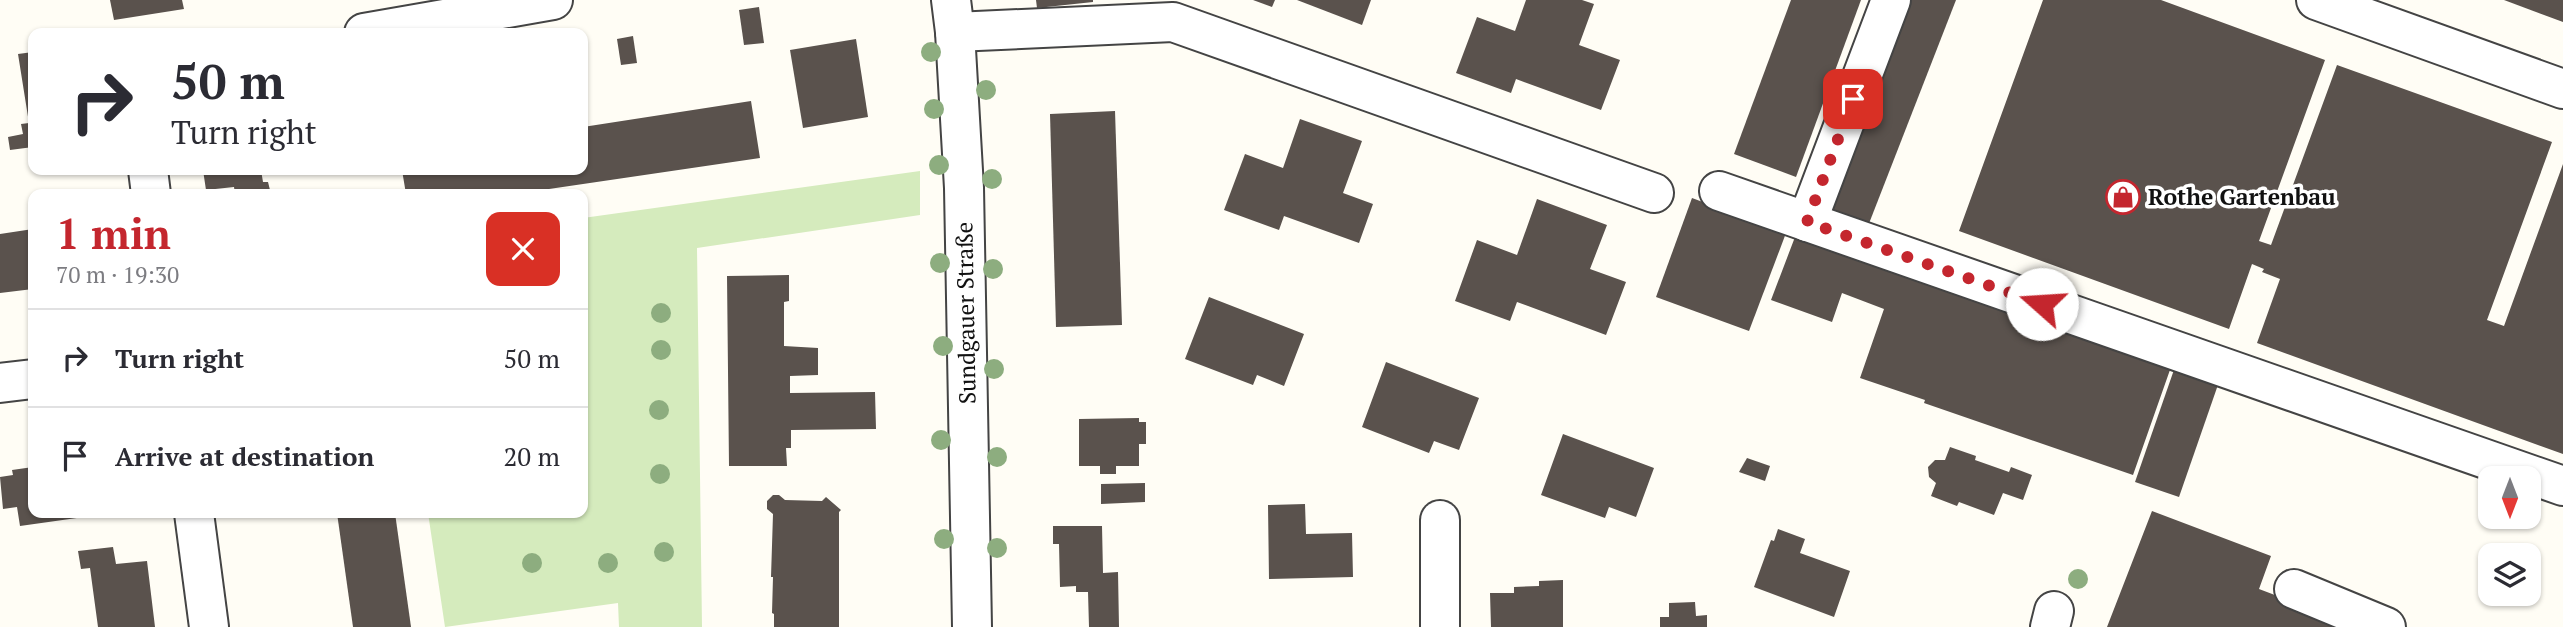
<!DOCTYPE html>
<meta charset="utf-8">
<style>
body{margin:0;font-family:"PT Serif",serif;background:#f7f7f7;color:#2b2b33;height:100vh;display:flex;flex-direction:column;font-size:26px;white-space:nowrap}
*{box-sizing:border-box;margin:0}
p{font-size:23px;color:#7c7c81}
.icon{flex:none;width:38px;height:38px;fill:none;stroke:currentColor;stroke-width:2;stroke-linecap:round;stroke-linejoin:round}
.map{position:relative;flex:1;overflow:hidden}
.details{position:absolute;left:28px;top:189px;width:560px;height:329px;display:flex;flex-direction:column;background:#fff;border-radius:14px;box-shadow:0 2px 5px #0004}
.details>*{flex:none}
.top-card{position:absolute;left:28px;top:28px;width:560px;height:147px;border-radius:14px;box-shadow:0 2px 5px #0004;background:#fff;color:#2b2b33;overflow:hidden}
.needle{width:46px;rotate:180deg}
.fabs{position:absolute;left:2478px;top:466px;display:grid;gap:14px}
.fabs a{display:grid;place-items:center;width:63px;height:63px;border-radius:14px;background:#fff;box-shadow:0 2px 5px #0004;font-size:35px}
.pin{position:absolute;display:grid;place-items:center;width:60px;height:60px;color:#fff;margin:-30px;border-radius:14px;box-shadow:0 4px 10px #0006}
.me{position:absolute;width:77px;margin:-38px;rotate:289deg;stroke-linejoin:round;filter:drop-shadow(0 0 5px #0008)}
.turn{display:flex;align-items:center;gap:24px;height:147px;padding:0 28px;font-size:32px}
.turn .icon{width:91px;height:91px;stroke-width:2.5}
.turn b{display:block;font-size:49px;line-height:60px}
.round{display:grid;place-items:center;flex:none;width:74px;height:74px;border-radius:14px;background:#f7f7f7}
.summary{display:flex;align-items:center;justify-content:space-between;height:119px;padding:0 28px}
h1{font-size:42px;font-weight:700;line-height:52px;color:#c4262e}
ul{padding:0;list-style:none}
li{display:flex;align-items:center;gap:21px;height:98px;padding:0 28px;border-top:2px solid #e1e1e2}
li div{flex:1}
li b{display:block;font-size:26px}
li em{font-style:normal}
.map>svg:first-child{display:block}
</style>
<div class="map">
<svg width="2563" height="627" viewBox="0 0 2563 627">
<rect width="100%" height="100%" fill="#fffdf5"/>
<path fill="#d5ebbd" d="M920 171V215L697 248 702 627H619L618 603 445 627 428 513H583V218Z"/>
<g fill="#5a524d">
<path d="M110 0H182L184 9 114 20Z"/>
<path d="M1036 0H1093V2L1037 8Z"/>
<path d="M1253 0H1275L1272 7Z"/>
<path d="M1297 0H1371L1362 25Z"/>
<path d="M1526 0H1582L1594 4 1579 45 1620 60 1601 110 1516 79 1511 93 1456 73 1477 17 1515 31Z"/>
<path d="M1791 0H1861L1796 177 1734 154Z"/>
<path d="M1904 0H1956L1868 226 1823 208Z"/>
<path d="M2043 0H2161L2325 60 2259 241 2271 245 2337 65 2552 142 2487 320 2504 326 2563 164V454L2257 343 2280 279 2262 272 2264 269 2252 264 2229 329 1959 231Z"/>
<path d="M2504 0H2563V22L2536 12Z"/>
<path d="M759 7 764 43 744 45 739 10Z"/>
<path d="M633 36 637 63 621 65 617 39Z"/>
<path d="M856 39 868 117 803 128 790 50Z"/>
<path d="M33 52V147L10 150 8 137 23 134 21 124 29 123 18 54Z"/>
<path d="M751 101 760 158 515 194H406L402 170H583V127Z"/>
<path d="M1115 111 1122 325 1056 327 1050 114Z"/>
<path d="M1300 119 1362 141 1343 193 1373 204 1359 243 1284 216 1279 230 1224 210 1245 154 1283 168Z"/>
<path d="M203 170H261L263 182H268L271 194H235L234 187 206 190Z"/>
<path d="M1692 198 1786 233 1749 331 1656 297Z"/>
<path d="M1537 199 1607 225 1590 269 1626 282 1606 335 1517 302 1510 321 1455 301 1477 240 1517 255Z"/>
<path d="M33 229V289L0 293V234Z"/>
<path d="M1795 237 1896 274 1897 271 2171 367 2133 475 1924 403 1925 400 1860 378 1884 309 1842 293 1832 322 1771 300Z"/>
<path d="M789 275V301L784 302V346L818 348V375L790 376V393L875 392 876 429 791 430V448H786L787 466H729L727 276Z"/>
<path d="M1209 297 1304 334 1284 386 1257 375 1253 385 1185 359Z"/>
<path d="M1386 362 1479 398 1459 450 1434 441 1429 453 1362 427Z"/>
<path d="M2176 364 2220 379 2179 497 2135 482Z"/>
<path d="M1139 418V422H1146V444H1139V466H1116V474H1100V466H1079V419Z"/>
<path d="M1563 434 1654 468 1636 517 1609 507 1605 518 1541 495Z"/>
<path d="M1950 447 1976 456 1975 460 2009 472 2011 467 2032 475 2023 500 2003 493 1994 515 1959 502 1957 506 1931 496 1936 483 1929 477 1928 467 1935 460H1945Z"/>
<path d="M1747 458 1770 466 1765 481 1739 472Z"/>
<path d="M33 467V513H90L91 516 20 526 17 507 3 509 0 477 13 475 12 470Z"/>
<path d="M1145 483V502L1101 504V484Z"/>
<path d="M773 495H779L785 500 822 501 826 497 841 510 839 512V627H774V614L772 613 773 577H771L773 514 767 509V501Z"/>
<path d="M1305 504 1306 534 1352 533 1353 577 1269 579 1268 505Z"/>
<path d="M2152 511 2271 556 2259 589 2360 627H2107Z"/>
<path d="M337 513H395L411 627H353Z"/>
<path d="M1053 526H1102L1103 573 1118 572 1119 627H1089L1088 592H1076V586L1060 587 1059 544H1053Z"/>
<path d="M1778 529 1805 539 1800 553 1850 571 1834 617 1754 587 1771 540 1774 541Z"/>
<path d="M113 547 116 564 147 561 155 627H98L90 568 81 569 78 551Z"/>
<path d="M1563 580V627H1491L1490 593H1514V587L1539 586V581Z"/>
<path d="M1695 602 1696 616 1707 615V627H1660V617H1669V603Z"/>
</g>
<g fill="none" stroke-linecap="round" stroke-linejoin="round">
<g stroke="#444" stroke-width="42">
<g id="minor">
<path d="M951 0 955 32 964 188 972 627"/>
<path d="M2316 0 2563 89"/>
<path d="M955 32 1173 22 1654 193"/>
<path d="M364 33 553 0"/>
<path d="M148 170 151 194"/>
<path d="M1719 191 2563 486"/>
<path d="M1807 222 1891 0"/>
<path d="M0 383 33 379"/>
<path d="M194 513 209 627"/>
<path d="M1440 520V627"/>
<path d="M2294 589 2386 627"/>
<path d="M2050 627 2054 611"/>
</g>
</g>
<use href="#minor" stroke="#fff" stroke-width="38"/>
</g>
<g fill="#8dad7f">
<circle cx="931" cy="52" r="10"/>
<circle cx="986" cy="90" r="10"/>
<circle cx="934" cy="109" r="10"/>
<circle cx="939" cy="165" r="10"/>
<circle cx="992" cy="179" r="10"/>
<circle cx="940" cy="263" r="10"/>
<circle cx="993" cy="269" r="10"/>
<circle cx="661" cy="313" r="10"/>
<circle cx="943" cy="346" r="10"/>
<circle cx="661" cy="350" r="10"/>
<circle cx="994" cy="369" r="10"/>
<circle cx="659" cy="410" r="10"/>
<circle cx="941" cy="440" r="10"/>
<circle cx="997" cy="457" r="10"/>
<circle cx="660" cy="474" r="10"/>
<circle cx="944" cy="539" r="10"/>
<circle cx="997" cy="548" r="10"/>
<circle cx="664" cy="552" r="10"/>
<circle cx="532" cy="563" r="10"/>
<circle cx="608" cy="563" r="10"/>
<circle cx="2078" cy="579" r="10"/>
</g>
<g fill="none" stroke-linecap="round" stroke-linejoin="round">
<path stroke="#c4262e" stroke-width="12" stroke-dasharray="0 21.6" d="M1853 99 1807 222 2042 304"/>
</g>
<defs>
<g id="shop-ring" transform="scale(1.75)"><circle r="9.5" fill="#fff" stroke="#c4262e" stroke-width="1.5"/><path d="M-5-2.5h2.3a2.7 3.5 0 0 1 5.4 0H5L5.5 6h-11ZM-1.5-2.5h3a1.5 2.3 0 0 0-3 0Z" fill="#c4262e"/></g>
</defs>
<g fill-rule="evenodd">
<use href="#shop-ring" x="2123" y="197"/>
</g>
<g text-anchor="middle" stroke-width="7" stroke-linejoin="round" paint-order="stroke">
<g font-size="23" font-weight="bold" fill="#111" stroke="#fff" text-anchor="start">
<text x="2148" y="205">Rothe Gartenbau</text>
</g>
<g font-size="23" fill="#111" stroke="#fff">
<text transform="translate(966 313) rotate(-91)" y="8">Sundgauer Straße</text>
</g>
</g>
</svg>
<div class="fabs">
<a><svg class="needle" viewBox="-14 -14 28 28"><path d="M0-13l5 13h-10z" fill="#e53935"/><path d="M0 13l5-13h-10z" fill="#7c7c81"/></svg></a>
<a><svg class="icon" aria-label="layers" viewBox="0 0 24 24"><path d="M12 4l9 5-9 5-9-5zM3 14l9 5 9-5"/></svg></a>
</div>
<div class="pin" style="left:1853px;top:99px;background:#d93025"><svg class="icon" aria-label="arrive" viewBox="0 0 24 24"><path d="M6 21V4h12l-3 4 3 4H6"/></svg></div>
<svg class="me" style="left:2042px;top:304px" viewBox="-20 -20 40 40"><circle r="19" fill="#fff"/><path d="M0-13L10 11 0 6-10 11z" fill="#c4262e"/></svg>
<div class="top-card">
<div class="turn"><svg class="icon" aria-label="right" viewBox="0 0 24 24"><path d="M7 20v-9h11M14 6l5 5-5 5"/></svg><div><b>50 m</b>Turn right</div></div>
</div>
<section class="details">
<div class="summary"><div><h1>1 min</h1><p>70 m · 19:30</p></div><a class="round" style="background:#d93025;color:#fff"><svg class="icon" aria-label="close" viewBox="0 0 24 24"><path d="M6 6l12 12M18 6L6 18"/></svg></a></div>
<ul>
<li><svg class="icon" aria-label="right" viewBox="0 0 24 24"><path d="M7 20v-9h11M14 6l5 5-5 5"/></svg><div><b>Turn right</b></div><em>50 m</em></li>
<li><svg class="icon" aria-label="arrive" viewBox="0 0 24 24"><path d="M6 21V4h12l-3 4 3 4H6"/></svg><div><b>Arrive at destination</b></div><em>20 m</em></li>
</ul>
</section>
</div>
